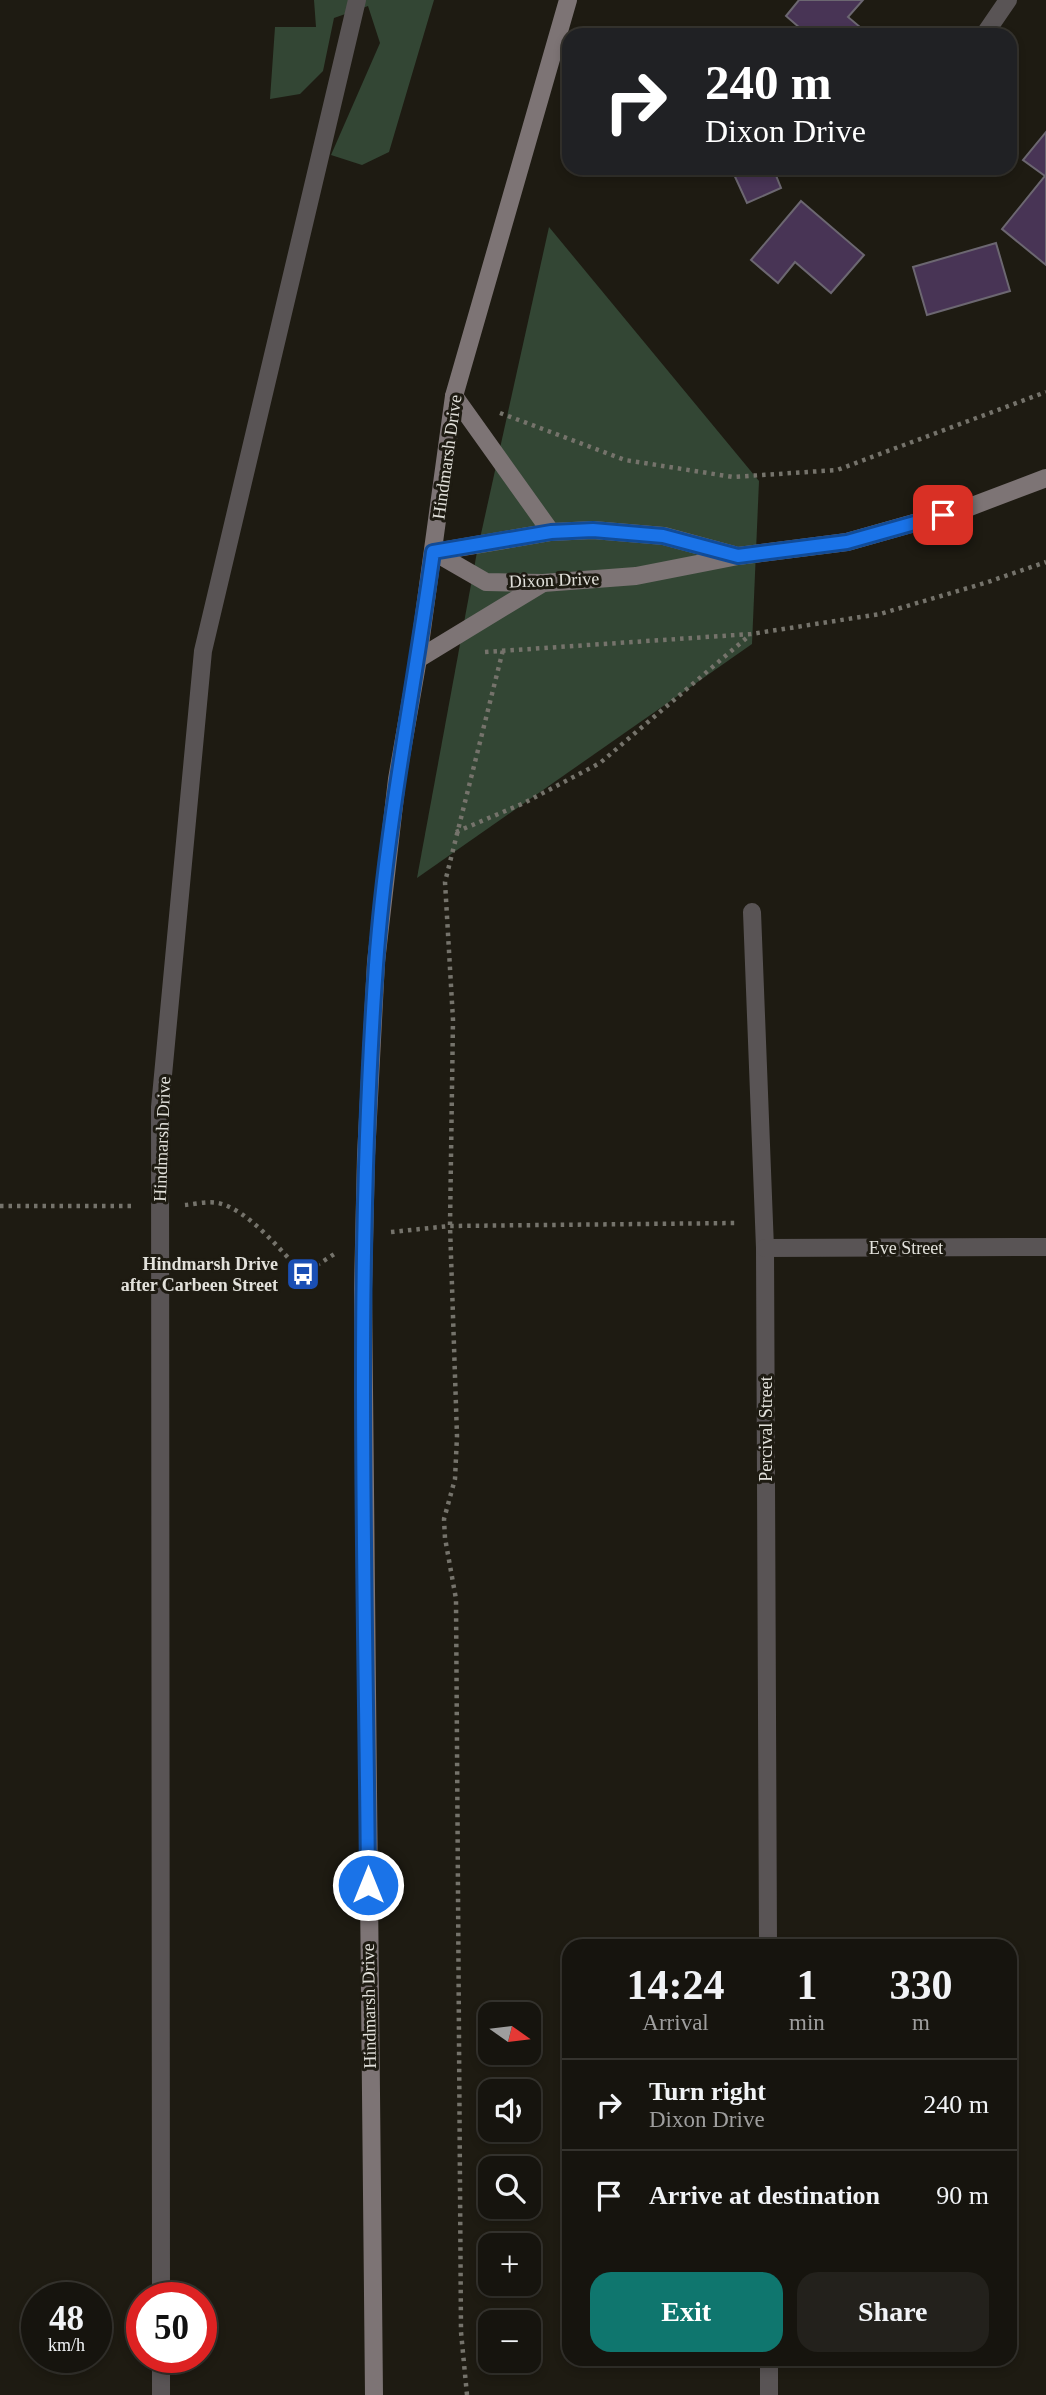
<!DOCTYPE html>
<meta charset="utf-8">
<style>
body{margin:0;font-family:Georgia,serif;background:#23211c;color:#f1f3f6;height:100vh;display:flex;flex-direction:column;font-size:26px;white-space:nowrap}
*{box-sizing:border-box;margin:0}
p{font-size:23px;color:#9e9e9e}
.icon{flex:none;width:38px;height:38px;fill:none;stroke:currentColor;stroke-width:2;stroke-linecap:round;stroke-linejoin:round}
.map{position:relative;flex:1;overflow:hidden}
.side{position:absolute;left:562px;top:1939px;width:455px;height:427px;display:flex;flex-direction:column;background:#16140e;border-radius:21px;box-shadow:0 4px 10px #0003,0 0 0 2px #35332e}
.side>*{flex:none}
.guide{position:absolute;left:562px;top:28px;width:455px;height:147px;border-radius:21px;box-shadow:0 4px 10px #0003,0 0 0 2px #35332e;background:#202124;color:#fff;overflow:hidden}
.needle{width:46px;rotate:104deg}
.fabs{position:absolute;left:478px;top:2002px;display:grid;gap:14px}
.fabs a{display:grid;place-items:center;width:63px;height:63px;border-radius:14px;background:#16140e;box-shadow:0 4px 10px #0003,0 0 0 2px #35332e;font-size:35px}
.speed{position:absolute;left:21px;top:2282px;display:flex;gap:14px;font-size:35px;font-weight:700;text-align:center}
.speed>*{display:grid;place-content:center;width:91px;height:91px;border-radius:50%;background:#16140e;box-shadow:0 4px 10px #0003,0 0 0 2px #35332e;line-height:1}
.speed small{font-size:18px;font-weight:400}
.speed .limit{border:10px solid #d22;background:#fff;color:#111}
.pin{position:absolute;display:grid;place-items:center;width:60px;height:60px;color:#fff;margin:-30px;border-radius:14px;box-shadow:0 4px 10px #0006}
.me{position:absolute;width:77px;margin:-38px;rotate:0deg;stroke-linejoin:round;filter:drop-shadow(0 0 5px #0008)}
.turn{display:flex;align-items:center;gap:24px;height:147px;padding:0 28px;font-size:32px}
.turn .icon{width:91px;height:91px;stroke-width:2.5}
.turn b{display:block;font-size:49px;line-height:60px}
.eta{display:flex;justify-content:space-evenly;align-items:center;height:119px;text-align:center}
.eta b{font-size:42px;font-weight:800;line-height:49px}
.cta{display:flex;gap:14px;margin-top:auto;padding:14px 28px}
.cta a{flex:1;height:80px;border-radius:21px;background:#0f766e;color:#fff;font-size:28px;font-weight:800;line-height:80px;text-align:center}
.cta a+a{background:#23211c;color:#f1f3f6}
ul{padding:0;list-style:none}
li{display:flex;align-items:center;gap:21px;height:91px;padding:0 28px;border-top:2px solid #35332e}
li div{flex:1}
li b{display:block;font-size:26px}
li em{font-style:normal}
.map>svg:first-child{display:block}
</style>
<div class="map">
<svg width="1046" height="2395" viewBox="0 0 1046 2395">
<rect width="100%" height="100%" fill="#1e1b12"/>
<g fill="#334634">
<path d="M314 0H434L389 152 362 165 331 155 380 43 368 6 334 18 323 71 300 94 270 99 275 27H316Z"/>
<path d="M549 227 759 481 752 644 417 878 477 552Z"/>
</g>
<g fill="#483455" stroke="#6c6771" stroke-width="2">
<path d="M799 0H863L848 17 860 27 853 35H808L786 16Z"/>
<path d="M1046 132V265L1002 229 1045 176 1023 160Z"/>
<path d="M731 168H773L781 188 747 203Z"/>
<path d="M801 201 864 255 831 293 795 262 778 283 751 260Z"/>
<path d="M996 243 1010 291 927 315 913 267Z"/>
</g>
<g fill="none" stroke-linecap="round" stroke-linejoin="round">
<g stroke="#75736b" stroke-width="4.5" stroke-dasharray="3.5 5" stroke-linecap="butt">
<path d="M500 413 625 460 733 477 837 470 1046 392"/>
<path d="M485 652 751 634 880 614 985 583 1046 562"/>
<path d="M456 832 524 803 600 763 750 635"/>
<path d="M185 1205C195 1204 208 1201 218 1203 248 1209 283 1253 303 1274L336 1253"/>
<path d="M0 1206H134"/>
<path d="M391 1232 450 1226 736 1223"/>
<path d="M467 2395 461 2332 456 1599 445 1538 444 1519 455 1479 457 1436 450 1226 453 1020 445 882 503 650"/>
</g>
<g stroke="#595455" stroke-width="18">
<path d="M984 35 1008 0"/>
<path d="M752 912 765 1248 768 1946"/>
<path d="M765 1248 1046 1247"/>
<path d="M161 2298 160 1107 203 651 357 0"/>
<path d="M161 2357V2395"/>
<path d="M769 2359V2395"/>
</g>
<g stroke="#7d7475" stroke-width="18">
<path d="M454 396 551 532"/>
<path d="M434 552 486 582 543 583 636 576 738 556 847 542 967 508 1046 478"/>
<path d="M434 552 551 532 593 530 664 536 734 555"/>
<path d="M418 659 543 583"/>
<path d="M374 2395 363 1289 366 1156 376 962 397 779 418 659 454 396 568 0"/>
</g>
</g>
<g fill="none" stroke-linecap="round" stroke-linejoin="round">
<g stroke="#114b97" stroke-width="18">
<path id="route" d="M368 1885C366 1579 354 1271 376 965 386 826 414 690 433 552L551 532 593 530 663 536 738 556 847 542 943 515"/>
</g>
<use href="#route" stroke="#1a73e8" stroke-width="12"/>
</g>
<defs>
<g id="bus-square" transform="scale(1.75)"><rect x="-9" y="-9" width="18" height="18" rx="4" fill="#1a4fb4" stroke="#1e1b12"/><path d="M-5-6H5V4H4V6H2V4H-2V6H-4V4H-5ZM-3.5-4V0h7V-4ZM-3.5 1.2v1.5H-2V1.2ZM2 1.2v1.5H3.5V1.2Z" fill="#fff"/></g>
</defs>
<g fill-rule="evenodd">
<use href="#bus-square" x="303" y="1274"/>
</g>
<g text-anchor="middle" stroke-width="6" stroke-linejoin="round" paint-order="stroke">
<g font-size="18" fill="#e2e1db" stroke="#1e1b12">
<text transform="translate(447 457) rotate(-82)" y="6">Hindmarsh Drive</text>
<text transform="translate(554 580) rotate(-2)" y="6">Dixon Drive</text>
<text transform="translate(162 1139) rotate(-88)" y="6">Hindmarsh Drive</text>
<text x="906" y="1254">Eve Street</text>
<text transform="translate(766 1429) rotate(-90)" y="6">Percival Street</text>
<text transform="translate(369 2006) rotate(-91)" y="6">Hindmarsh Drive</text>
</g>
<g font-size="18" font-weight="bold" fill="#e2e1db" stroke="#1e1b12" text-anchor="end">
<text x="278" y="1270">Hindmarsh Drive<tspan x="278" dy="21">after Carbeen Street</tspan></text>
</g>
</g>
</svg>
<div class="fabs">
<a><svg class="needle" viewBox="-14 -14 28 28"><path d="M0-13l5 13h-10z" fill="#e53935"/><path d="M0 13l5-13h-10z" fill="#9e9e9e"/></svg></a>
<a><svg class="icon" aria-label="sound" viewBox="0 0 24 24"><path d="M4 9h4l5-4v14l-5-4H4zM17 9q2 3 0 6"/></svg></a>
<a><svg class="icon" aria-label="search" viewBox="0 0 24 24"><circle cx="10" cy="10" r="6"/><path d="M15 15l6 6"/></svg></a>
<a>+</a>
<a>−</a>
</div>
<div class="speed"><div>48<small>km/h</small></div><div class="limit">50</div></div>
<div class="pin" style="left:943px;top:515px;background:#d93025"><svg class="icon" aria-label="arrive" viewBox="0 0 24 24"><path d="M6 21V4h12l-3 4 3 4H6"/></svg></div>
<svg class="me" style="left:368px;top:1885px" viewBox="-20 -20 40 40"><circle r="17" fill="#1a73e8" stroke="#fff" stroke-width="3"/><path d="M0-11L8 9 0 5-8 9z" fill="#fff"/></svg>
<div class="guide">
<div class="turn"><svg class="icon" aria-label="right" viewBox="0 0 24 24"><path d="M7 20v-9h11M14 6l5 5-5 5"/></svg><div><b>240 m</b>Dixon Drive</div></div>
</div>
<section class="side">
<div class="eta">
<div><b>14:24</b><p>Arrival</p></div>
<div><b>1</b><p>min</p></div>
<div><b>330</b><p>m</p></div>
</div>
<ul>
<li><svg class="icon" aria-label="right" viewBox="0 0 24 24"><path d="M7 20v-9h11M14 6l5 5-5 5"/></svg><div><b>Turn right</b><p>Dixon Drive</p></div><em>240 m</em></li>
<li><svg class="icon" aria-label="arrive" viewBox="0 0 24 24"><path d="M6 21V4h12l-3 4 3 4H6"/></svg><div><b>Arrive at destination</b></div><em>90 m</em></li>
</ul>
<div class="cta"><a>Exit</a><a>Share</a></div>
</section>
</div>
